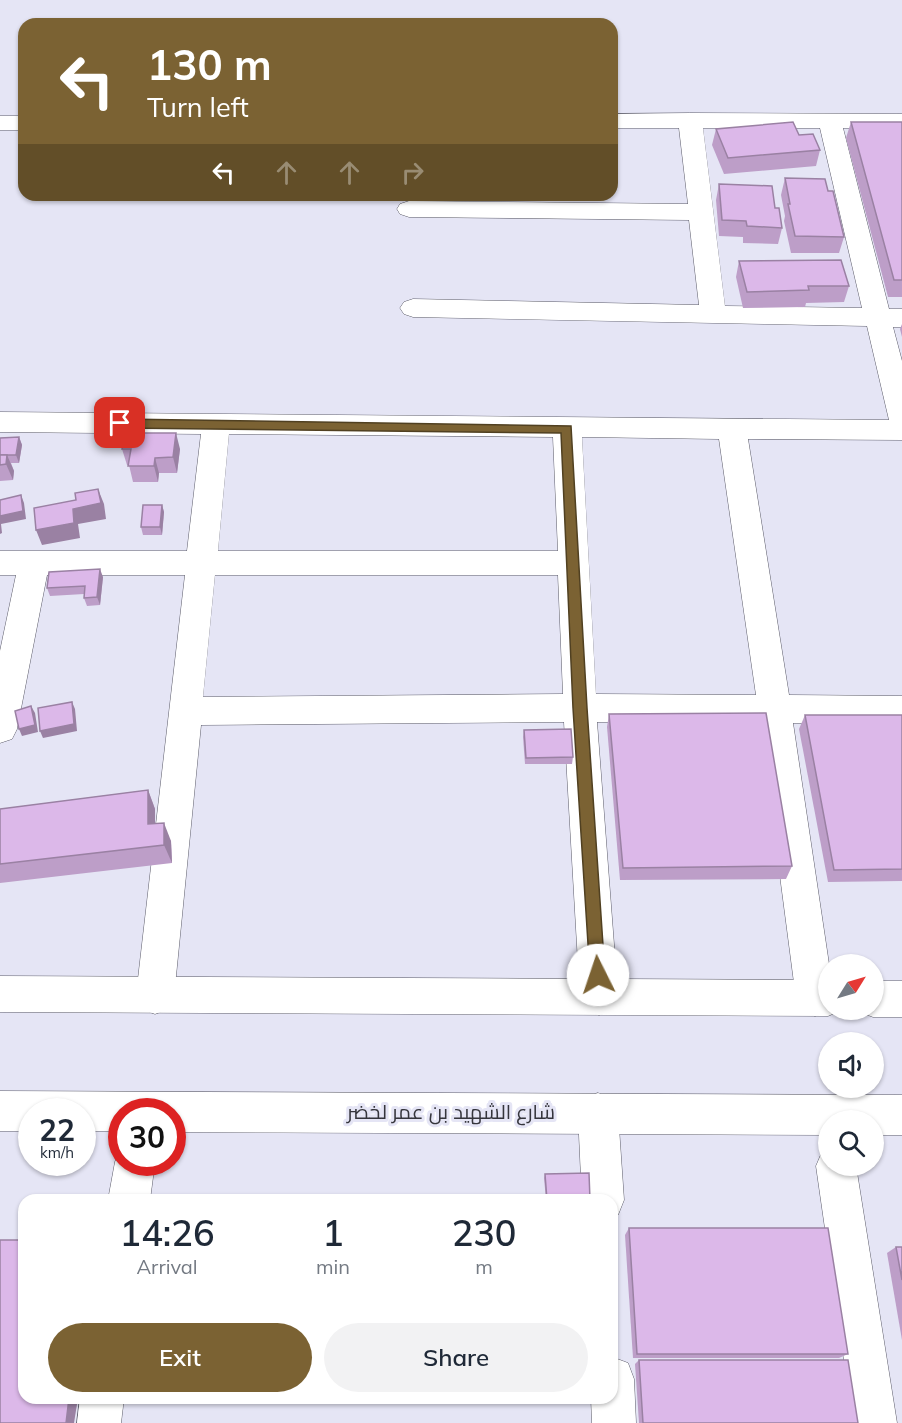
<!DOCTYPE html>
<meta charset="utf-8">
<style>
body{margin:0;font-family:Mulish,Cairo,sans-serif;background:#f2f2f3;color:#1f2937;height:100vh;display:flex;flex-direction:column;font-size:22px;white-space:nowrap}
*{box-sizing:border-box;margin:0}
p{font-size:20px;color:#747a83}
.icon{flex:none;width:33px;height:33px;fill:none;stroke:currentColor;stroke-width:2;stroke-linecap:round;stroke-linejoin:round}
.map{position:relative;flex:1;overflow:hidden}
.details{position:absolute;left:18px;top:1194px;width:600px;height:210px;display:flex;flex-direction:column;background:#fff;border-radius:18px;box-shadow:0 2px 4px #0004}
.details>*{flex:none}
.banner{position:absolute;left:18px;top:18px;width:600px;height:183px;border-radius:18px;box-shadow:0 2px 4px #0004;background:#7b6233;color:#fff;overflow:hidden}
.needle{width:39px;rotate:53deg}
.controls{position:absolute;left:818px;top:954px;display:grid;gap:12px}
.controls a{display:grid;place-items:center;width:66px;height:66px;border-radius:50%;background:#fff;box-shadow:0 2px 4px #0004;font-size:30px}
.speed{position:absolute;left:18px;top:1098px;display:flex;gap:12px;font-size:30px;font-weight:700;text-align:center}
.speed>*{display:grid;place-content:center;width:78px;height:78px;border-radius:50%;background:#fff;box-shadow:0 2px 4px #0004;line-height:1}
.speed small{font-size:15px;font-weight:400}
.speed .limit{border:9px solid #d22;background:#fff;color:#111}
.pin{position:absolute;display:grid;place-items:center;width:51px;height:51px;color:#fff;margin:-26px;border-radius:12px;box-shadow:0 3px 9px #0006}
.me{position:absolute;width:66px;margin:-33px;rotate:356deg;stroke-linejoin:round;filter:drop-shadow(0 0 4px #0008)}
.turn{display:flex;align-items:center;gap:21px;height:126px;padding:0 30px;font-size:27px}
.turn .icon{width:78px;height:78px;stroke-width:2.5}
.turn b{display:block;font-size:42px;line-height:51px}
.lanes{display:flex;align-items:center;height:57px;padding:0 30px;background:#0003;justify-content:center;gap:30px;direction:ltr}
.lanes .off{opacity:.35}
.eta{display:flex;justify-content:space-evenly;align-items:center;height:102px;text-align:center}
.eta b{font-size:36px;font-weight:600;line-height:42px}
.button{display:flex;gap:12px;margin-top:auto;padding:12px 30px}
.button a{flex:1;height:69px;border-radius:36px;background:#7b6233;color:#fff;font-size:24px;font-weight:600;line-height:69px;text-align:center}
.button a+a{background:#f2f2f3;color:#1f2937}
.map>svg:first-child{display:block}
</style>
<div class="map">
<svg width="902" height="1423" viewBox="0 0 902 1423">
<rect width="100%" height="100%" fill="#e5e5f5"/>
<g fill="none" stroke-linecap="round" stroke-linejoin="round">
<g stroke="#5c5c69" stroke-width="1">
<g id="minor">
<path d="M690 113 902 114V128H843L889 309H902V327H893L902 361V440L748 439 789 695 902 696V724L793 723 829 964 828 1011 815 1016 802 1011 796 998 760 723 597 722 618 997 612 1010 599 1015 586 1010 580 997 564 722 201 725 174 996 168 1009 155 1014 142 1009 136 996 185 575H47L17 729 12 739 0 743V651L16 575H0V551H187L201 434 0 432V412L889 420 867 326 413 317 404 314 400 308 404 302 413 299 699 305 689 220 409 217 400 214 397 209 400 204 409 201 688 204 679 128H612V114ZM703 128H820L862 308 725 306ZM229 434 553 437 558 551H218ZM582 437 719 439 756 695 596 694ZM215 575H558L563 694 203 697Z"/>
<rect x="0" y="116" width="24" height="14"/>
<path d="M598 1093 612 1099 618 1113 624 1200 618 1215 612 1217V1200H582L578 1113 584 1099Z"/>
<path d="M121 1148 122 1162H155L150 1200H108L115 1162Z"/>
<path d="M828 1149V1166H856L897 1423H853L816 1166 822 1152Z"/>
<path d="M612 1357 628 1363 634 1379 636 1423H592L591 1398H612Z"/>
<path d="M80 1398H124L121 1423H77Z"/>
</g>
</g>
<g stroke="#5c5c69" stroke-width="1">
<g id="major">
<path d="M0 976 828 980V1010H842L828 1016 0 1012Z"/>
<path d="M873 981H902V1017H873L860 1012 859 1010H873Z"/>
<path d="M0 1091 902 1095V1135H873V1120H828V1135L172 1132V1112H122V1131H82V1112H32V1131H0Z"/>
</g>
</g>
<use href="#minor" fill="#fff" fill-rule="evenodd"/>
<use href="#major" fill="#fff" fill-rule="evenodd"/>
</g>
<g fill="#bd9ec8">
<path d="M851 122H902V297H888L846 138Z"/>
<path d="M716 129 799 135 820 150 816 166 724 174 712 145Z"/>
<path d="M785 178 828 191 844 237 839 253H791L784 221 785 216 781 195Z"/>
<path d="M719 184 775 208 782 228 778 244 743 243V237L719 236 716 200Z"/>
<path d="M739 261 849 286 844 302 806 303 805 307 743 308 736 277Z"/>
<path d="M902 324V337L900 329Z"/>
<path d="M19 437 22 445 19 463H11L14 471 13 480 0 481V438Z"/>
<path d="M122 449H180L177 473H159L158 482H133L129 465H127Z"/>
<path d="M162 505 164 512 162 535H143L141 527Z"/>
<path d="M103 577 100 605 87 606 84 598V594L50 596 47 588Z"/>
<path d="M609 714 792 866 786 879 620 880 607 727Z"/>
<path d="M805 715H902V881L828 882 799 729Z"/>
<path d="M524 730 573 757 572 764H525L523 737Z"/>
<path d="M148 790 155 809V824L171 841 172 863 0 883V809Z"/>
<path d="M545 1174 590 1200H546L544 1178Z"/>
<path d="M629 1228 848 1354 839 1358H633L625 1235Z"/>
<path d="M896 1247H902V1340L887 1253Z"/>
<path d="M639 1360 858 1423H639L635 1364Z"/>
</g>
<g fill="#9a81a3">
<path d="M176 433 180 449 177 473 173 457Z"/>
<path d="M19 437 22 445 19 463 16 455Z"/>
<path d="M7 455 14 471 13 480 6 464Z"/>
<path d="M155 458 159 473 158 482 154 466Z"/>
<path d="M98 489 104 504 106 519 78 524 80 538 42 545 36 530 73 509Z"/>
<path d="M21 495 24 503 26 519 1 524 2 533 0 534V516Z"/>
<path d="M162 505 164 512 162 535 160 527Z"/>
<path d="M100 569 103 577 100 605 97 597Z"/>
<path d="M72 702 75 709 77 731 43 738 40 731Z"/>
<path d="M31 706 35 713 38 732 22 736 19 729Z"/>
<path d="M148 790 155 809V842L148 824Z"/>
<path d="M164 823 171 841 172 863 164 845Z"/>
<path d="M69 1398H78L74 1423H66Z"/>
</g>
<g fill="#dcb8e9" stroke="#9a81a3" stroke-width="1.5">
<path d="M793 122 799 135 813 134 820 150 728 158 716 129Z"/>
<path d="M851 122H902V280H894Z"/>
<path d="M785 178 825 179 828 191H833L844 237 795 236 788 204H790Z"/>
<path d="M719 184 772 186 775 208H779L782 228 747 226 746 221 722 220Z"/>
<path d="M841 260 849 286H808L809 290 747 292 739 261Z"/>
<path d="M125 433H176L173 457 155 458 154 466H128L131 449H122Z"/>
<path d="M19 437 16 455H0V438Z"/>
<path d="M0 455H7L6 464 0 465Z"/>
<path d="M98 489 101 503 73 509 74 523 36 530 34 508 76 500 75 493Z"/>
<path d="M21 495 23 511 0 516V500Z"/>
<path d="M143 505H162L160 527H141Z"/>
<path d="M100 569 97 597 84 598 85 586 47 588 49 572Z"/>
<path d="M72 702 74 724 40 731 38 708Z"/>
<path d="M31 706 35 725 19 729 15 711Z"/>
<path d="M766 713 792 866 623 868 609 714Z"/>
<path d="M805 715H902V869L834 870Z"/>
<path d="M571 729 573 757 526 758 524 730Z"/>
<path d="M148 790V824L164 823V845L0 864V809Z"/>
<path d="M589 1173 590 1200H547L545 1174Z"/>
<path d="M629 1228H828L848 1354H637Z"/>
<path d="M0 1240H24V1398H69L66 1423H0Z"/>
<path d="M896 1247H902V1280Z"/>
<path d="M639 1360H848L858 1423H643Z"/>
</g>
<path fill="#7b6233" stroke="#504021" stroke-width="1.5" d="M120 419 571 426 587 708 605 975 603 980 598 982 592 980 590 975 573 708 561 433 120 428 114 423Z"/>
<g text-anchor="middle" stroke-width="6" stroke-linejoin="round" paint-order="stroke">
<g font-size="20" fill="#35353c" stroke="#e5e5f5">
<text x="451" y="1119">شارع الشهيد بن عمر لخضر</text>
</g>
</g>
</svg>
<div class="controls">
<a><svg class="needle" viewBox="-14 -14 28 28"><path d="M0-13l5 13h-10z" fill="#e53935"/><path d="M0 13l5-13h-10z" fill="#747a83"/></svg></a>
<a><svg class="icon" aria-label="sound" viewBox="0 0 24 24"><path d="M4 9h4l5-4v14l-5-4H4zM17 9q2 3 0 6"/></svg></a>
<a><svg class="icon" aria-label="search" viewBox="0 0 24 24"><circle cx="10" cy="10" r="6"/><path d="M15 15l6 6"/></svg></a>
</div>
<div class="speed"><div>22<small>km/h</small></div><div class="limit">30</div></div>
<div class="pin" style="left:120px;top:423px;background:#d93025"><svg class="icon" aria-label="arrive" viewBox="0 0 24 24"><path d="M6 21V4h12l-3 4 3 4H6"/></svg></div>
<svg class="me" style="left:598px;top:975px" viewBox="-20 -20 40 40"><circle r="19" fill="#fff"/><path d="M0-13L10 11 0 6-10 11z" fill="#7b6233"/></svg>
<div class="banner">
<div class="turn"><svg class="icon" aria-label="left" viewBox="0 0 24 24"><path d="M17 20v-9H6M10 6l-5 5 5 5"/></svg><div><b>130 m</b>Turn left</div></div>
<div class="lanes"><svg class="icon" aria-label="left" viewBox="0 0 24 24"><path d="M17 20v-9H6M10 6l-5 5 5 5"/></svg><svg class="icon off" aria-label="ahead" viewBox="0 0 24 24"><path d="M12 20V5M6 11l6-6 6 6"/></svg><svg class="icon off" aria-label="ahead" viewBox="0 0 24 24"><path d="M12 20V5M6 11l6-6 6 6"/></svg><svg class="icon off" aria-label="right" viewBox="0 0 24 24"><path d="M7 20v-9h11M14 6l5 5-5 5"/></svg></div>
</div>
<section class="details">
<div class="eta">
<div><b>14:26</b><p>Arrival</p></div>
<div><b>1</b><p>min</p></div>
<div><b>230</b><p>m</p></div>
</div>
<div class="button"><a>Exit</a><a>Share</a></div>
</section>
</div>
